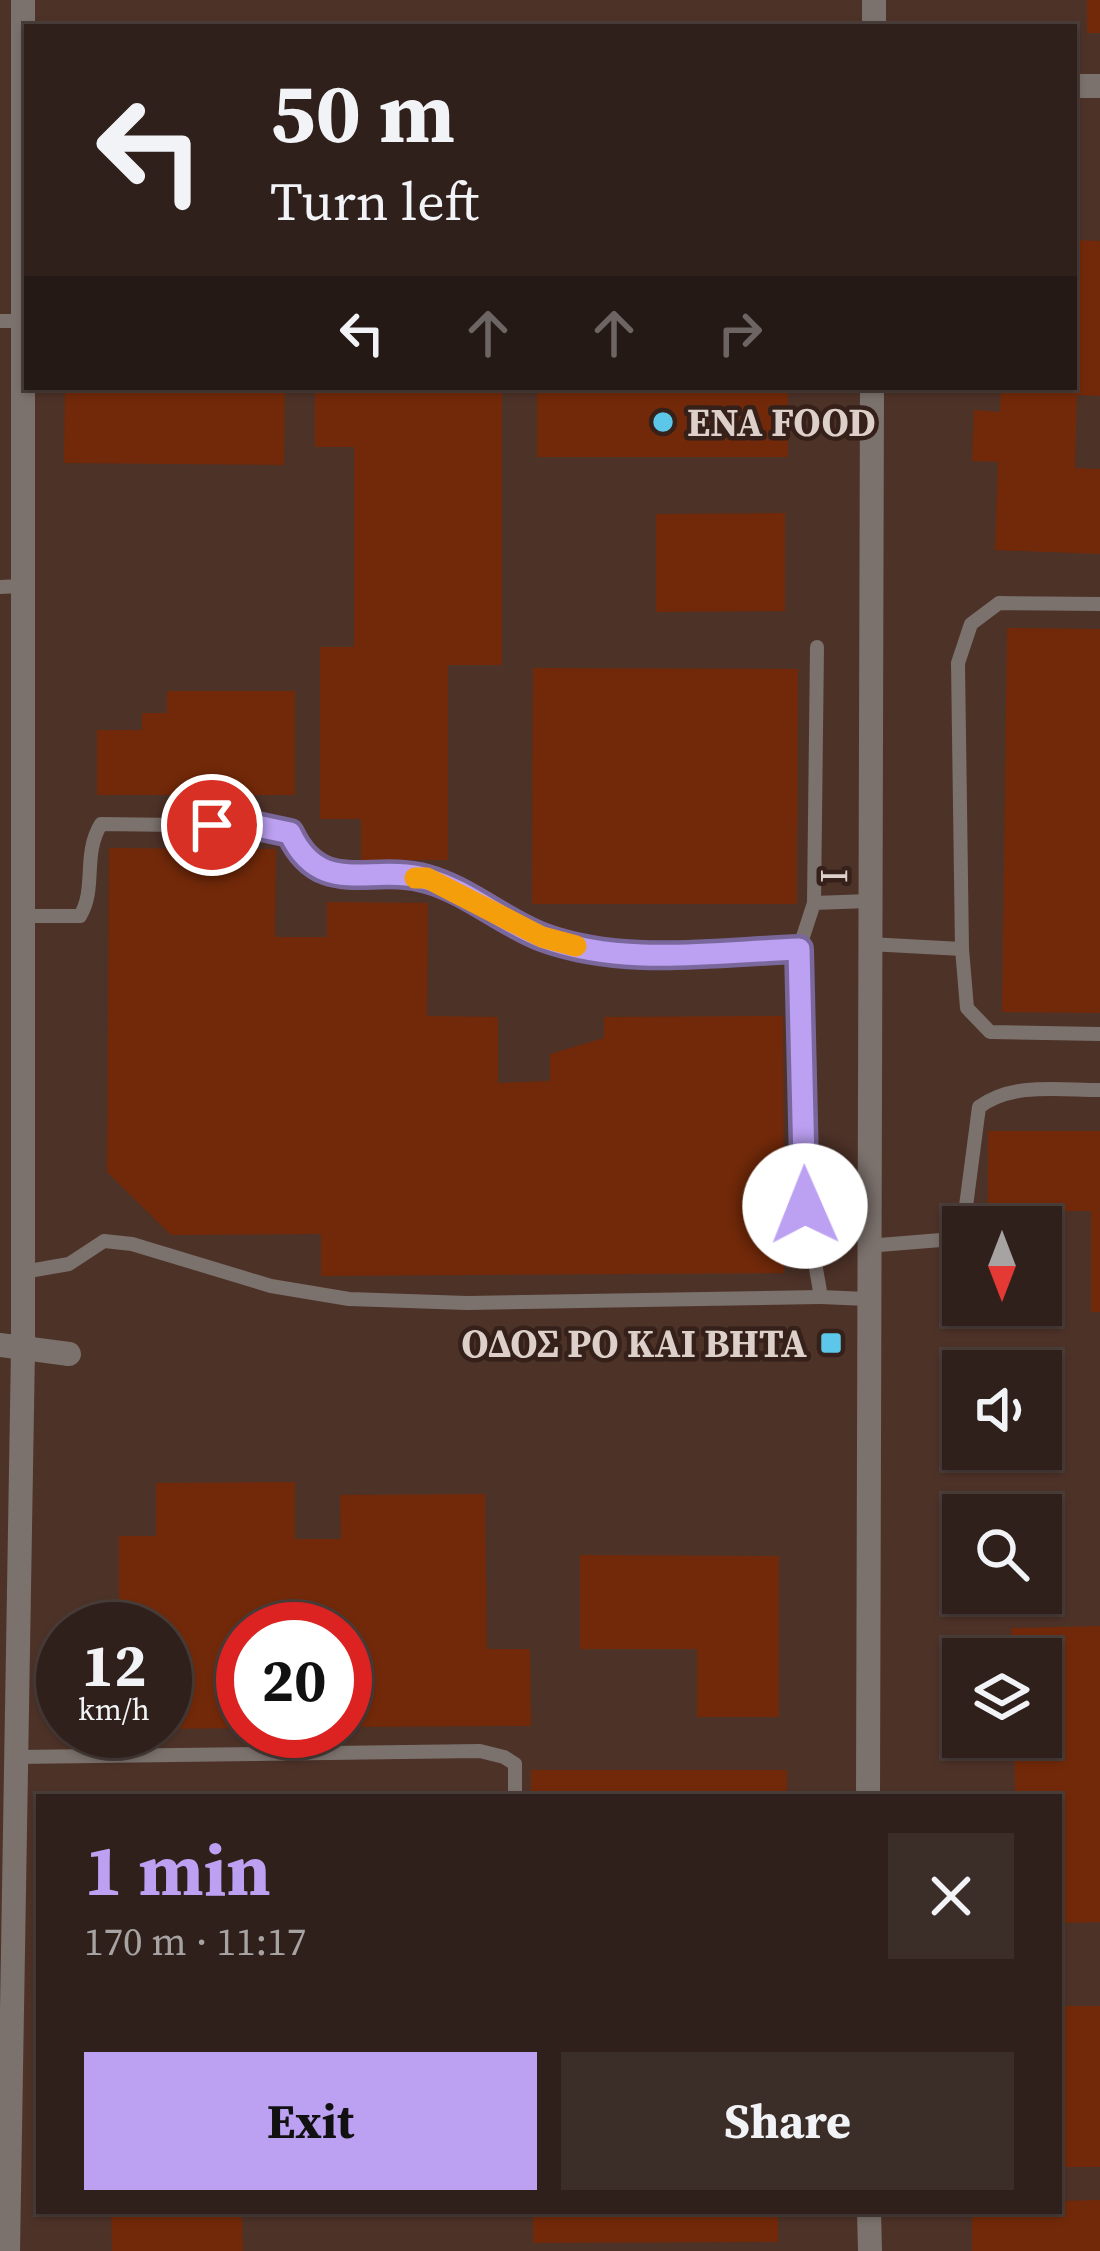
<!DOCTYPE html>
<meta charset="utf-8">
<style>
body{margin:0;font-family:"Source Serif 4",serif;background:#3b2d28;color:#f1f3f6;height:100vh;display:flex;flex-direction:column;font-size:45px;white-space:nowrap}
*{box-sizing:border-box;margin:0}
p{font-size:39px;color:#a7a3a3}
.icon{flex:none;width:66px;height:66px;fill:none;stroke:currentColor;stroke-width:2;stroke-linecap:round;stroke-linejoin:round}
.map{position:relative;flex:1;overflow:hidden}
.panel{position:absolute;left:36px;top:1794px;width:1026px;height:420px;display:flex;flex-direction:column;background:#2f201b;border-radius:0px;box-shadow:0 3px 9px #0004,0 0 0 3px #4a3e3a}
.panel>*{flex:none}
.guide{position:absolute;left:24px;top:24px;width:1053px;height:366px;border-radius:0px;box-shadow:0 3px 9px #0004,0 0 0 3px #4a3e3a;background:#2f201b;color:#f1f3f6;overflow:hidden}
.needle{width:78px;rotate:180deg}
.fabs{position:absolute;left:942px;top:1206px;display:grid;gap:24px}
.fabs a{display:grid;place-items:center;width:120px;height:120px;border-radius:0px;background:#2f201b;box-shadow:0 3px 9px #0004,0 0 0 3px #4a3e3a;font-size:60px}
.speed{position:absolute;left:36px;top:1602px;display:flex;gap:24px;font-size:60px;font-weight:700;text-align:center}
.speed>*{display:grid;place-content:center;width:156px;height:156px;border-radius:50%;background:#2f201b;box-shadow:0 3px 9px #0004,0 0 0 3px #4a3e3a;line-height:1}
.speed small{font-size:30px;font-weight:400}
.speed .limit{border:18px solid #d22;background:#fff;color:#111}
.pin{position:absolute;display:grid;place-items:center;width:102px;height:102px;color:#fff;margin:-51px;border:6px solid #fff;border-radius:50%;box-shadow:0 3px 12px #0007}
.me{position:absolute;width:132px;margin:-66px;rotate:359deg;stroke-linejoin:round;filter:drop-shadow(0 0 9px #0008)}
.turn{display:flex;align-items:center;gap:42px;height:252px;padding:0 48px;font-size:54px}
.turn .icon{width:156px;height:156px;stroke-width:2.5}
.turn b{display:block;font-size:84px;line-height:102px}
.lanes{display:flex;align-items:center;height:114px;padding:0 48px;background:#0003;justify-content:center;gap:60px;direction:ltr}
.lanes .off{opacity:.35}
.round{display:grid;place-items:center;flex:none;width:126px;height:126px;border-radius:0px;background:#3b2d28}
.summary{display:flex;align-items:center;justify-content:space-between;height:204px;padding:0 48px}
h1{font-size:72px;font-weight:700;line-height:90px;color:#bca0f2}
.cta{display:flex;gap:24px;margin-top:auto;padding:24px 48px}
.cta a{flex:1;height:138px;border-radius:0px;background:#bca0f2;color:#111;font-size:48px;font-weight:700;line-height:138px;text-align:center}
.cta a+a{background:#3b2d28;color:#f1f3f6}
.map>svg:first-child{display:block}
</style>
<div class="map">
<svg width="1100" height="2251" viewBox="0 0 1100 2251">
<rect width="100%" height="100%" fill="#3f2b24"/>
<path fill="#4d3228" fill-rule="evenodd" d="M0 0H1100V2251H0ZM27 27H1074V387H27ZM963 1227H1041V1305H963ZM963 1371H1041V1449H963ZM963 1515H1041V1593H963ZM63 1629H165V1731H63ZM243 1629H345V1731H243ZM963 1659H1041V1737H963ZM39 1797H1059V2211H39Z"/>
<g fill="#722909">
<rect x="1087" y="0" width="13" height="33"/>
<path d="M1074 240 1100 241V396L1077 395 1075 468 1100 469V554L995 550 998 462 972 461 974 410 1000 412 1001 387H1074Z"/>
<path d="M65 387H285L284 465 64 463Z"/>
<path d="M315 387H502V665H448V860H361V819H320V647H354V447H315Z"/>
<rect x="537" y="387" width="251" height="70"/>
<path d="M785 513V611L656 612V514Z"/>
<path d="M1007 628 1100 629V1013L1002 1012Z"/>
<path d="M533 668 798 669 797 904H532Z"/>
<path d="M167 691H295V795H97V730H142V713H167Z"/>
<path d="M109 848 276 849 275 937H327V902L428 903 427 1016 498 1017V1083L550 1081V1054L604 1038V1017L783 1016 784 1273 321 1276V1234L171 1235 107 1172Z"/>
<path d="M988 1131H1100V1312H1091V1211H988Z"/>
<path d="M295 1482V1539H341L340 1495 485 1494 487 1649H530L531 1726 345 1727V1629H243V1728L165 1729V1629H119V1536H156V1483Z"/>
<path d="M580 1555 779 1556V1717H697V1649H580Z"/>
<path d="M1100 1626V1922L1059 1923V1797H1015L1014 1737H1041V1659H1012L1011 1628Z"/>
<rect x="531" y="1770" width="256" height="27"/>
<rect x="1059" y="2006" width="41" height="161"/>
<path d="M1100 2200V2251H972V2211H1059V2201Z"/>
<path d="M111 2211H242L243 2251H112Z"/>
<path d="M533 2211H778V2242L533 2243Z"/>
</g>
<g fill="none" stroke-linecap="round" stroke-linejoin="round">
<g stroke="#7b716d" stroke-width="14">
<path d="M0 321H22"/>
<path d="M0 587 22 586"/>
<path d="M1100 604 999 603 971 624 958 663 962 949 967 1008 990 1032 1100 1034"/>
<path d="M817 647 814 903 799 949 805 1206 821 1297 867 1299"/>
<path d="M814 903 869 901"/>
<path d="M23 916H80C97 888 82 855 101 824L257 826 289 833C322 900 369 862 427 878 467 890 503 922 542 937 623 967 715 952 799 949"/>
<path d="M869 944 962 949"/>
<path d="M867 1246 941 1240 963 1229 979 1107C1013 1082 1059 1090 1100 1090"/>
<path d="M23 1272 69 1264 104 1241 132 1244 271 1286 349 1299 467 1303 821 1297"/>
<path d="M16 1757 480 1751 504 1757 515 1764V1797"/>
</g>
<g stroke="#7b716d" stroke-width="24">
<path d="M874 27V0"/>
<path d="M1074 86H1100"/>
<path d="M0 1345 69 1354"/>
<path d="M868 1797 872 387"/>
<path d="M869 2211 870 2251"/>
<path d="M8 2251 23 1349V0"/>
</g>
</g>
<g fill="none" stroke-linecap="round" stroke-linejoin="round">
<g stroke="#7a689d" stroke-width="30">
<path id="route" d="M212 825 257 826 290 833C321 899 370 863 427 879 467 890 503 922 542 937 623 967 715 952 799 949L805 1206"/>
</g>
<use href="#route" stroke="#bca0f2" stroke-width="21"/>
<path stroke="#f59e0b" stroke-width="21" d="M415 878H427L542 937 576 946"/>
</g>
<g fill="#5cc7e8" stroke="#35211a" stroke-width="4.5">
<circle cx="663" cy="422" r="12"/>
<rect x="819" y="1331" width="24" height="24" rx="6"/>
</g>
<g text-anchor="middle" stroke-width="9" stroke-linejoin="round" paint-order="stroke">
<g font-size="39" font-weight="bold" fill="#ddcfca" stroke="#35211a" text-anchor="start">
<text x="687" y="436">ENA FOOD</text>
<text x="807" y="1357" text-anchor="end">ΟΔΟΣ ΡΟ ΚΑΙ ΒΗΤΑ</text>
</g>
<g font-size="39" fill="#ddcfca" stroke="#35211a">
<text transform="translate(833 876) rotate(-90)" y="14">Ι</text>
</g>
</g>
</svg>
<div class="fabs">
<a><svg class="needle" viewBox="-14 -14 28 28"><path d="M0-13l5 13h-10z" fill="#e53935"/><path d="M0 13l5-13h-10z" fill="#a7a3a3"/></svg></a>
<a><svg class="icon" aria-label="sound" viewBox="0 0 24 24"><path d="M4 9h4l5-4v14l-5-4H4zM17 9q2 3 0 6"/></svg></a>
<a><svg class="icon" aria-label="search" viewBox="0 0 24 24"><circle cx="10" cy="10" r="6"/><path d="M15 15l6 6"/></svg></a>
<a><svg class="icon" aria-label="layers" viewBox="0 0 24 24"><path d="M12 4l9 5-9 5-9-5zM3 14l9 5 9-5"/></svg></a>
</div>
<div class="speed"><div>12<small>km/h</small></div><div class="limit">20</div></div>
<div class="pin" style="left:212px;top:825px;background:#d93025"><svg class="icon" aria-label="arrive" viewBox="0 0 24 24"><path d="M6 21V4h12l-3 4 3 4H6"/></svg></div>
<svg class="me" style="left:805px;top:1206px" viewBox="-20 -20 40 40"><circle r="19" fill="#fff"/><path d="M0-13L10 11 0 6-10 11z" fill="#bca0f2"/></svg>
<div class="guide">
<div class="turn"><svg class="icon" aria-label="left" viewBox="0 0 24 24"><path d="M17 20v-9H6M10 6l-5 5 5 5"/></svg><div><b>50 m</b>Turn left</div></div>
<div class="lanes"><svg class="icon" aria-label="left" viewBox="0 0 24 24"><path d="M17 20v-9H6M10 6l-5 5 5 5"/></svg><svg class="icon off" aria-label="ahead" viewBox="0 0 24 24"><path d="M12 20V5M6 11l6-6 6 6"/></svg><svg class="icon off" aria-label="ahead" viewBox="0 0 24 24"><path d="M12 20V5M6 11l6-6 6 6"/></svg><svg class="icon off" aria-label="right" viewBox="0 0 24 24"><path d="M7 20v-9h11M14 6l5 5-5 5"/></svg></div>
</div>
<section class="panel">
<div class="summary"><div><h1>1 min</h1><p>170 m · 11:17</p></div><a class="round"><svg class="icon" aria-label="close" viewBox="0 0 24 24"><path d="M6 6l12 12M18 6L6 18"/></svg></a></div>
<div class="cta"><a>Exit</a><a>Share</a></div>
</section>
</div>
